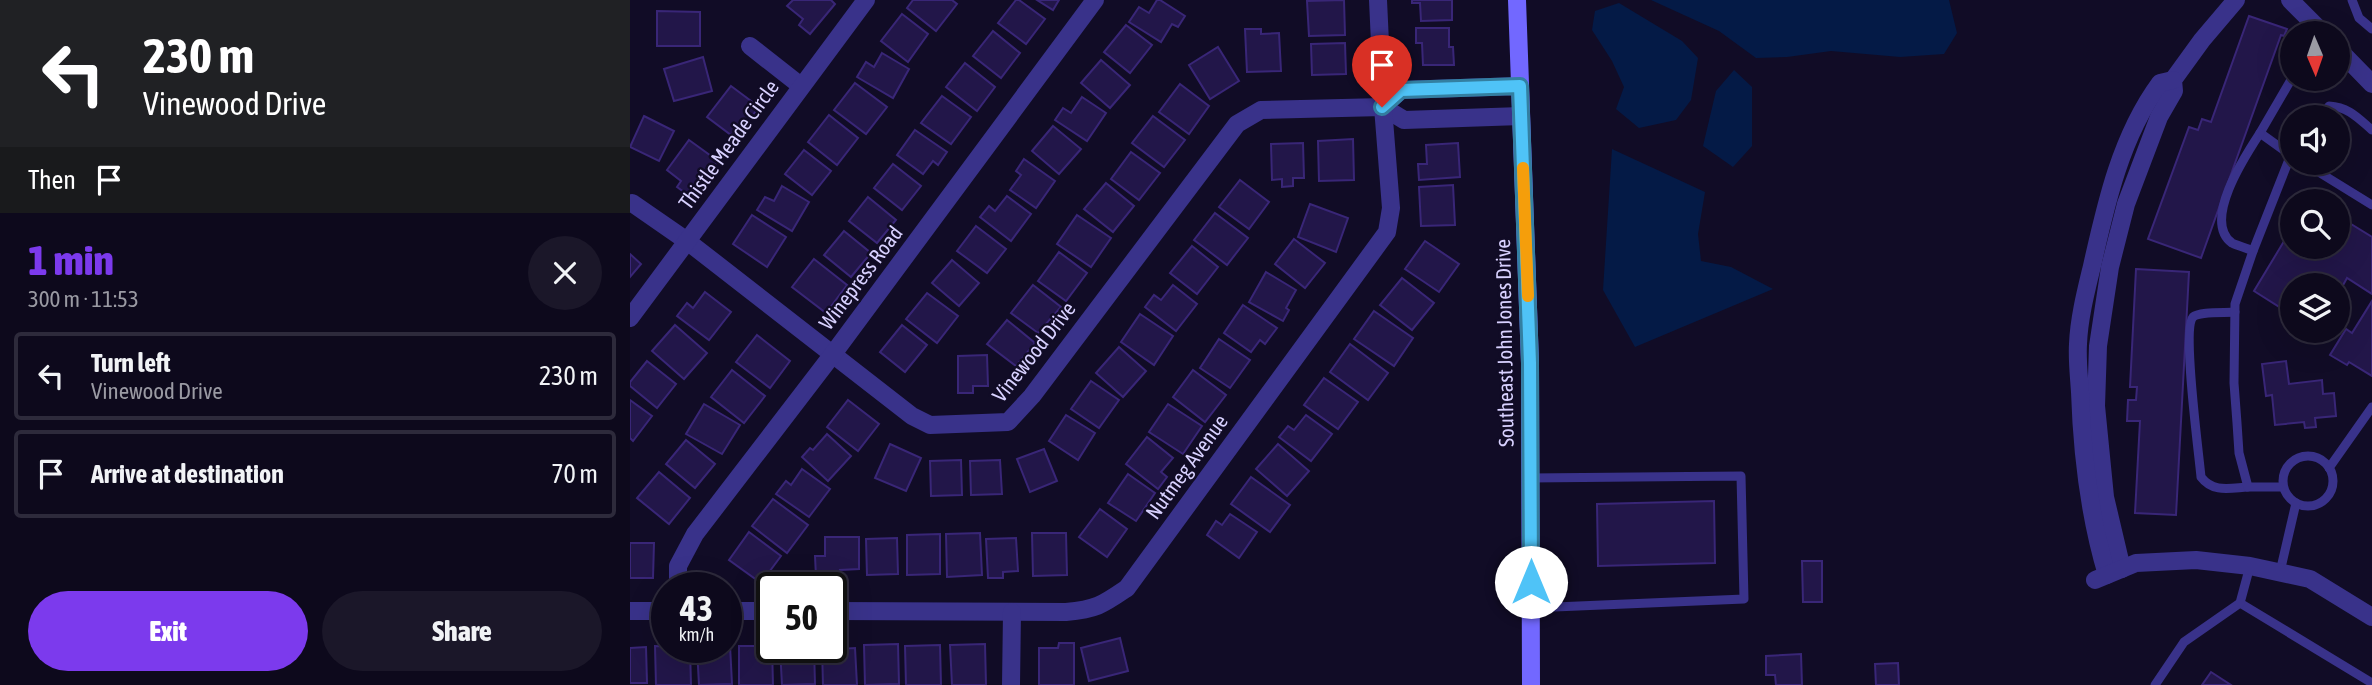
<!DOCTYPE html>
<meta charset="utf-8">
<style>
body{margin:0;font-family:"Asap Condensed",sans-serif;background:#1b1729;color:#f1f3f6;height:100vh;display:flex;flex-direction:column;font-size:26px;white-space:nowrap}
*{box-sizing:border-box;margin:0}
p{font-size:23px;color:#9a9aa3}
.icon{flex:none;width:38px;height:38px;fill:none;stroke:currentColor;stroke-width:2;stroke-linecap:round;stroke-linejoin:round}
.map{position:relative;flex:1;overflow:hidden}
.details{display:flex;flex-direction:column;background:#0d091c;width:630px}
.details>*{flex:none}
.top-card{background:#202124;color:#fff;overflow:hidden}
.needle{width:46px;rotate:178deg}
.tools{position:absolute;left:1650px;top:21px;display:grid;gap:14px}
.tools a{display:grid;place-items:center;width:70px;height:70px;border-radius:50%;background:#0d091c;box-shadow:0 7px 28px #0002,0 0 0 2px #2d2a3b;font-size:35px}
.speed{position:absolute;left:21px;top:572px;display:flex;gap:14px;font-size:35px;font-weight:700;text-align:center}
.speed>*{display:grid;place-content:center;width:91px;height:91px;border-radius:50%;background:#0d091c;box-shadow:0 7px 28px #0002,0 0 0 2px #2d2a3b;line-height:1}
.speed small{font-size:18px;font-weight:400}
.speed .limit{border:4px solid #111;border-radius:10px;background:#fff;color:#111}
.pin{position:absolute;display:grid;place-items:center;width:60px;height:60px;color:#fff;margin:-72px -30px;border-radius:50% 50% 50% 0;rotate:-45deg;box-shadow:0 0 7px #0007}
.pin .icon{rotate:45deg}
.me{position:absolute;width:77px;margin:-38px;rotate:0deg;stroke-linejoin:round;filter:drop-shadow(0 0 5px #0008)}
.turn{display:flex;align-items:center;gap:24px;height:147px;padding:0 28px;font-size:32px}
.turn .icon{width:91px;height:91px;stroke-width:2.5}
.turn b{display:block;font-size:49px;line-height:60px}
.then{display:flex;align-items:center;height:66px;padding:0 28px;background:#0003;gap:14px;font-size:26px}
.round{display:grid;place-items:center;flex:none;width:74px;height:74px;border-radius:37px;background:#1b1729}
.head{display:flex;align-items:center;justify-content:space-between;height:119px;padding:0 28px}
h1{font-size:42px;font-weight:800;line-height:52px;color:#7c3aed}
.action{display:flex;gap:14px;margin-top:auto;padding:14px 28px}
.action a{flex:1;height:80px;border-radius:42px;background:#7c3aed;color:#fff;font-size:28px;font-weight:800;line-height:80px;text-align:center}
.action a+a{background:#1b1729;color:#f1f3f6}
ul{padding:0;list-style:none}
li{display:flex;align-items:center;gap:21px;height:88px;margin:0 14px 10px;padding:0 14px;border:4px solid #2d2a3b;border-radius:7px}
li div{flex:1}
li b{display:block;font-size:26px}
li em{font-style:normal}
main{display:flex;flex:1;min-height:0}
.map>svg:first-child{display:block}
</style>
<main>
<section class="details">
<div class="top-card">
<div class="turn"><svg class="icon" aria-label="left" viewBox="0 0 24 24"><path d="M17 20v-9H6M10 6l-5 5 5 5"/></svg><div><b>230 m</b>Vinewood Drive</div></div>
<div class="then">Then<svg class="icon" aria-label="arrive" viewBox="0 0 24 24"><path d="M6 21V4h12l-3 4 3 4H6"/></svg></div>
</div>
<div class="head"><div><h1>1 min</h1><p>300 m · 11:53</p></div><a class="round"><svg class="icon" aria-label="close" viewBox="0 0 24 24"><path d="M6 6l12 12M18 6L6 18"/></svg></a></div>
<ul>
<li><svg class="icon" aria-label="left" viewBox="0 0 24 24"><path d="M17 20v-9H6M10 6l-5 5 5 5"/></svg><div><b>Turn left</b><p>Vinewood Drive</p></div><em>230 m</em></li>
<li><svg class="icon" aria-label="arrive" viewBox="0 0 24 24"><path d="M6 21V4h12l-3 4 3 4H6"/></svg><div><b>Arrive at destination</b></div><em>70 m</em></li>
</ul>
<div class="action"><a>Exit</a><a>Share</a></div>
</section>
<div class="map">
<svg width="1742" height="685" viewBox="0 0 1742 685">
<rect width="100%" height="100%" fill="#110c26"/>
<g fill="#041a46">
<path d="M1021 0H1319L1327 33 1314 54 1270 57 1201 51 1157 57 1126 58 1089 31Z"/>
<path d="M989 3 1052 41 1068 58 1061 100 1046 120 1009 128 986 109 994 87 982 61 962 30 965 11Z"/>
<path d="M1104 70 1122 87V146L1103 167 1073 146 1086 91Z"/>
<path d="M982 149 1075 192 1068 234 1071 261 1101 267 1143 289 1005 347 973 290Z"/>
</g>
<g fill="#221649" stroke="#392677" stroke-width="2">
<path d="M163 0H201L205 4 180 34 169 25 173 19 157 6Z"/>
<path d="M283 0H322L327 4 306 31 277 8Z"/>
<path d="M386 0H389L415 19 396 44 368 23Z"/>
<path d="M407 0H429L423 10Z"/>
<path d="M527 0H530L555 16 548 27 542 24 531 42 499 22 509 7 519 13Z"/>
<path d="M714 0 715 35 679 36 677 1Z"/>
<path d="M782 0H822V20L791 21 790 3H782Z"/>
<path d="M27 11 70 12V46H27Z"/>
<path d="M272 14 298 34 278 62 251 41Z"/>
<path d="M1619 16 1657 29 1654 36 1651 35 1571 258 1518 239 1559 127 1568 130 1572 119 1581 122Z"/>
<path d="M496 25 522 45 500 73 474 52Z"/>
<path d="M786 28H819V47H823L824 65H793L792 43H786Z"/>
<path d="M615 29H631V34L649 33 651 71 617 72Z"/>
<path d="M363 31 390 53 371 78 343 56Z"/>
<path d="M715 43 716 74 682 75 681 44Z"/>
<path d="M588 47 609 81 580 99 559 65Z"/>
<path d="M252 53 279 69 263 98 227 77 236 62 244 67Z"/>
<path d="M73 57 82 91 44 101 34 69Z"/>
<path d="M471 60 500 85 480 108 451 83Z"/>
<path d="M335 63 365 87 347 111 316 87Z"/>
<path d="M225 83 257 107 236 134 204 110Z"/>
<path d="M550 84 579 106 559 134 529 112Z"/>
<path d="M101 86 129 107 105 138 77 117Z"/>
<path d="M312 96 341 117 321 144 291 123Z"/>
<path d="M452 97 476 113 457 141 425 120 433 108 441 113Z"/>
<path d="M199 115 228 138 207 165 178 142Z"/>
<path d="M14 116 44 131 29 161 0 147Z"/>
<path d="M523 116 555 140 534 167 502 143Z"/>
<path d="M423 126 451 149 429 174 402 151Z"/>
<path d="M285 130 317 152 308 165 303 161 293 174 267 155Z"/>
<path d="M723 139 724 180 689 181 688 141Z"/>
<path d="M59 140 88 161 61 197 47 187 51 181 37 170Z"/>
<path d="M673 143 674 178H663V186L652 187V179L642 180 641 144Z"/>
<path d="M828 143 830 177 789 180 788 164H797L796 145Z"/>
<path d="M174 150 201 171 182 195 155 174Z"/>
<path d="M501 152 530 173 509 200 481 179Z"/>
<path d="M394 159 425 181 406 208 380 190 391 175 386 171Z"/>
<path d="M263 164 291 186 272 210 244 188Z"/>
<path d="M610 180 639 202 619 229 589 207Z"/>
<path d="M476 183 504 206 483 232 454 209Z"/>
<path d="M823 185 825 225 791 226 789 187Z"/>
<path d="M152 186 179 202 162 231 127 210 135 197 144 201Z"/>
<path d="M377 196 401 214 381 241 350 217 359 206 365 211Z"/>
<path d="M238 197 266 220 247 243 219 221Z"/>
<path d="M680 204 718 218 706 252 668 237Z"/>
<path d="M585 213 618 238 597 265 564 240Z"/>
<path d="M122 215 156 237 137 267 103 244Z"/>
<path d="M447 215 481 238 461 267 427 244Z"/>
<path d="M1708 216 1742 237V294L1717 278 1712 287 1694 275 1687 285H1662V315L1624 291 1662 228V247H1708Z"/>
<path d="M346 226 376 249 357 273 327 251Z"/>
<path d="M214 231 241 253 221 277 194 255Z"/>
<path d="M664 239 695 263 675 288 645 264Z"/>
<path d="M795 241 829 264 809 292 775 269Z"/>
<path d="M562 246 588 267 567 294 540 273Z"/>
<path d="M429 252 457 273 436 301 408 281Z"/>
<path d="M0 254 11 264 0 277Z"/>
<path d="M184 259 217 285 196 313 162 287Z"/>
<path d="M322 260 349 283 329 306 302 283Z"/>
<path d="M1506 269 1559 272 1546 515 1505 513 1510 421H1497L1498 400H1506L1507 387H1500Z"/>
<path d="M636 272 666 290 656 308 659 310 653 321 619 302Z"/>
<path d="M772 278 804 303 782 330 750 305Z"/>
<path d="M403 285 431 307 408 333 381 313Z"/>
<path d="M543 285 567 304 546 331 515 307 524 295 531 300Z"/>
<path d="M75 292 101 312 79 340 47 316 57 303 63 308Z"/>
<path d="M297 293 328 316 307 343 276 319Z"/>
<path d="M1742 301V376L1719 362 1717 365 1700 355 1716 329 1722 333Z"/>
<path d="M613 305 647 328 635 344 630 340 621 352 594 333Z"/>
<path d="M744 311 783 338 764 366 724 339Z"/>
<path d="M510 314 543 336 524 365 491 342Z"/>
<path d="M377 320 405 343 386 366 357 344Z"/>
<path d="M45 325 77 353 54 379 22 351Z"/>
<path d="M272 325 297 345 275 372 250 352Z"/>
<path d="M127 335 160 361 140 388 106 362Z"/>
<path d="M589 339 620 360 600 388 570 368Z"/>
<path d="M720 344 758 373 738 400 700 372Z"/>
<path d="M489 347 516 371 493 397 466 373Z"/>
<path d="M357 355 358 386H343V393H328V356Z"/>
<path d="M17 361 46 384 27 408 0 386V382Z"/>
<path d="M1656 361 1659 384 1692 380 1693 394 1704 393 1706 416 1685 418 1686 427 1675 428 1674 422 1645 425 1642 395 1636 396 1632 364Z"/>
<path d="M102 370 135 396 114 423 81 397Z"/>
<path d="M563 370 596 395 575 422 543 397Z"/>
<path d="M694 378 728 402 708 429 674 405Z"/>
<path d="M461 381 489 400 469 428 441 409Z"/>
<path d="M0 400 22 416 3 441 0 438Z"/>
<path d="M218 400 249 424 228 451 197 427Z"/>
<path d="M74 404 110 425 92 454 56 434Z"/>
<path d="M538 404 572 426 553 454 519 432Z"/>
<path d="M436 415 465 433 448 460 419 441Z"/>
<path d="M676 415 702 434 681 461 649 437 658 426 664 430Z"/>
<path d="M197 434 221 456 198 481 172 457 180 448 183 450Z"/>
<path d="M517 437 543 458 531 472 537 477 528 489 496 464Z"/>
<path d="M56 440 85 464 65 488 36 464Z"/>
<path d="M260 444 291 458 276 491 245 478Z"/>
<path d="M648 444 679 471 657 496 626 469Z"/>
<path d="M414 449 427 481 400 492 387 459Z"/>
<path d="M331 460 332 495 301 496 300 461Z"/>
<path d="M370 460 372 494 341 495 340 461Z"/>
<path d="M172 469 200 489 179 517 146 494 156 481 161 485Z"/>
<path d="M29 472 60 498 39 524 7 498Z"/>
<path d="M498 474 525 493 506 521 478 503Z"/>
<path d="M621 477 660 505 640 532 601 504Z"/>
<path d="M143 499 178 525 157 553 122 526Z"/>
<path d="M1084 501 1085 563 968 566 967 504Z"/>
<path d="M470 509 497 529 477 557 449 537Z"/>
<path d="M600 514 627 532 609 558 577 535 586 521 592 525Z"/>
<path d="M119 532 151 556 131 583 99 560Z"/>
<path d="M350 533 352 575 317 577 316 534Z"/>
<path d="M402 533H436L437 575 403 576Z"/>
<path d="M310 534V574L277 575V535Z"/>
<path d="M195 537H229V569L210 570 211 577H186L185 556H195Z"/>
<path d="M267 538 268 574 237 575 236 539Z"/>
<path d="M386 538 388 571 373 572V578H358L356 539Z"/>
<path d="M0 543H24L23 578H0Z"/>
<path d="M1172 561H1192V602H1173Z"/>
<path d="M490 638 498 671 459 681 451 648Z"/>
<path d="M209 643V649L225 648 227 685H193L192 648H201V644Z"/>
<path d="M429 643H444V685H409V648H428Z"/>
<path d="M268 644 269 684 235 685 234 645Z"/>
<path d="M355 644 356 685H322L320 645Z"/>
<path d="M96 645H100L102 684 69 685 67 648H96Z"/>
<path d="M310 645 311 685H276L275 646Z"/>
<path d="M25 646 60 648 61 685H26Z"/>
<path d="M109 646H142L143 685H109Z"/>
<path d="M16 647 17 683H0V648Z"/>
<path d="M150 648H184L185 684 152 685Z"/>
<path d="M1171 654 1172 685H1146L1145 675H1136V656Z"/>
<path d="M1268 663 1269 685H1246L1245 664Z"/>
<path d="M1581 672 1601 685H1572Z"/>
</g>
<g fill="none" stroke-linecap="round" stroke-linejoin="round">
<g stroke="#39328a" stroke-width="9">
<path d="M1722 0 1729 18 1742 29"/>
<path d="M1662 78 1630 133 1662 156"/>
<path d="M1690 117 1699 106C1719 107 1728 118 1742 130"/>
<path d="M1674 163 1742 205"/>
<path d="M1623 251C1617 248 1608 246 1602 243 1572 221 1615 156 1630 133"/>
<path d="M1605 312C1596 313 1569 311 1563 317 1552 329 1569 454 1571 477 1583 493 1600 488 1618 487"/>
<circle cx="1678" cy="481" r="25"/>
<path d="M1699 468 1742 407"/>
<path d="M900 478 1111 476 1114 599 901 608"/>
<path d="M1653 487H1618L1609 453 1607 423 1604 383 1605 304 1623 251 1662 152"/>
<path d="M1650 572 1666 503"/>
<path d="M1610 603 1742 683"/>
<path d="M1525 685 1554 642 1610 603 1620 566"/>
</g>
<g stroke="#39328a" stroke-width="18">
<path d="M1660 0 1693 33"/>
<path d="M120 46 171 86"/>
<path d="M1708 49 1742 84"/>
<path d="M753 107 771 90 890 86"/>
<path d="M2 203 57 241 282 416 300 425 378 422 402 396 607 124 631 110 753 107 774 120 891 116"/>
<path d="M0 318 236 0"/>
<path d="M1492 569 1475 497 1466 406 1468 346 1480 267 1496 204 1529 117 1544 91 1543 80 1572 40 1606 0"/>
<path d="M1477 575C1459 515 1452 454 1450 392 1449 376 1447 360 1448 344 1449 318 1456 291 1462 266 1476 203 1491 136 1530 83L1543 80"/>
<path d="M1465 580 1506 563 1566 560 1620 566 1680 579 1742 617"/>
<path d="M48 588V566L65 534 203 354 465 0"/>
<path d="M0 611H37"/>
<path d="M96 611H142"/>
<path d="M201 611 436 612C467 609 472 605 497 588L757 232 761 208 753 107 748 0"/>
<path d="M381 685 382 612"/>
</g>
<path stroke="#7268ff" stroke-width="18" d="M887 0 900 363 901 685"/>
</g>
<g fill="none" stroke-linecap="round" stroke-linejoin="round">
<g stroke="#337fa1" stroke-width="18">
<path id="route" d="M752 107 771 90 890 86 900 363 901 582"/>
</g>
<use href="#route" stroke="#4fc3f7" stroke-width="12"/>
<path stroke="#f59e0b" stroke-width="12" d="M893 168 898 296"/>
</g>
<g text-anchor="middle" stroke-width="5" stroke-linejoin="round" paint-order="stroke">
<g font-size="21" fill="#d8d1ff" stroke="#110c26">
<text transform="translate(99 145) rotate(-54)" y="7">Thistle Meade Circle</text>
<text transform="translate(231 278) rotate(-53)" y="7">Winepress Road</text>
<text transform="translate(875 343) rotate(-91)" y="7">Southeast John Jones Drive</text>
<text transform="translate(404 352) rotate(-52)" y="7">Vinewood Drive</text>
<text transform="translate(557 467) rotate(-54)" y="7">Nutmeg Avenue</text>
</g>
</g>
</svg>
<div class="tools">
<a><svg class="needle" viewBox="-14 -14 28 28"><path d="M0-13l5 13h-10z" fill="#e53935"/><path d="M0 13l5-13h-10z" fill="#9a9aa3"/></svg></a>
<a><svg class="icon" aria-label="sound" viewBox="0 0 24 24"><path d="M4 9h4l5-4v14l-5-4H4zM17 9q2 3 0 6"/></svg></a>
<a><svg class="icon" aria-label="search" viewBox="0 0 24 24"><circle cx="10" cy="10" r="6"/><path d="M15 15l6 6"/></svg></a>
<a><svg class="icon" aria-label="layers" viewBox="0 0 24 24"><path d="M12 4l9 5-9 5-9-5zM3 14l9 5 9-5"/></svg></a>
</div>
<div class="speed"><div>43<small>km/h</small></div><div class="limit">50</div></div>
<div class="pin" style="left:752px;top:107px;background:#d93025"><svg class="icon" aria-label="arrive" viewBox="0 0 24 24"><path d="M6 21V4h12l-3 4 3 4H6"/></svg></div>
<svg class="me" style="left:901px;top:582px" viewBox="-20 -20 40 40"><circle r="19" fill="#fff"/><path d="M0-13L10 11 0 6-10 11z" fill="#4fc3f7"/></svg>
</div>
</main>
